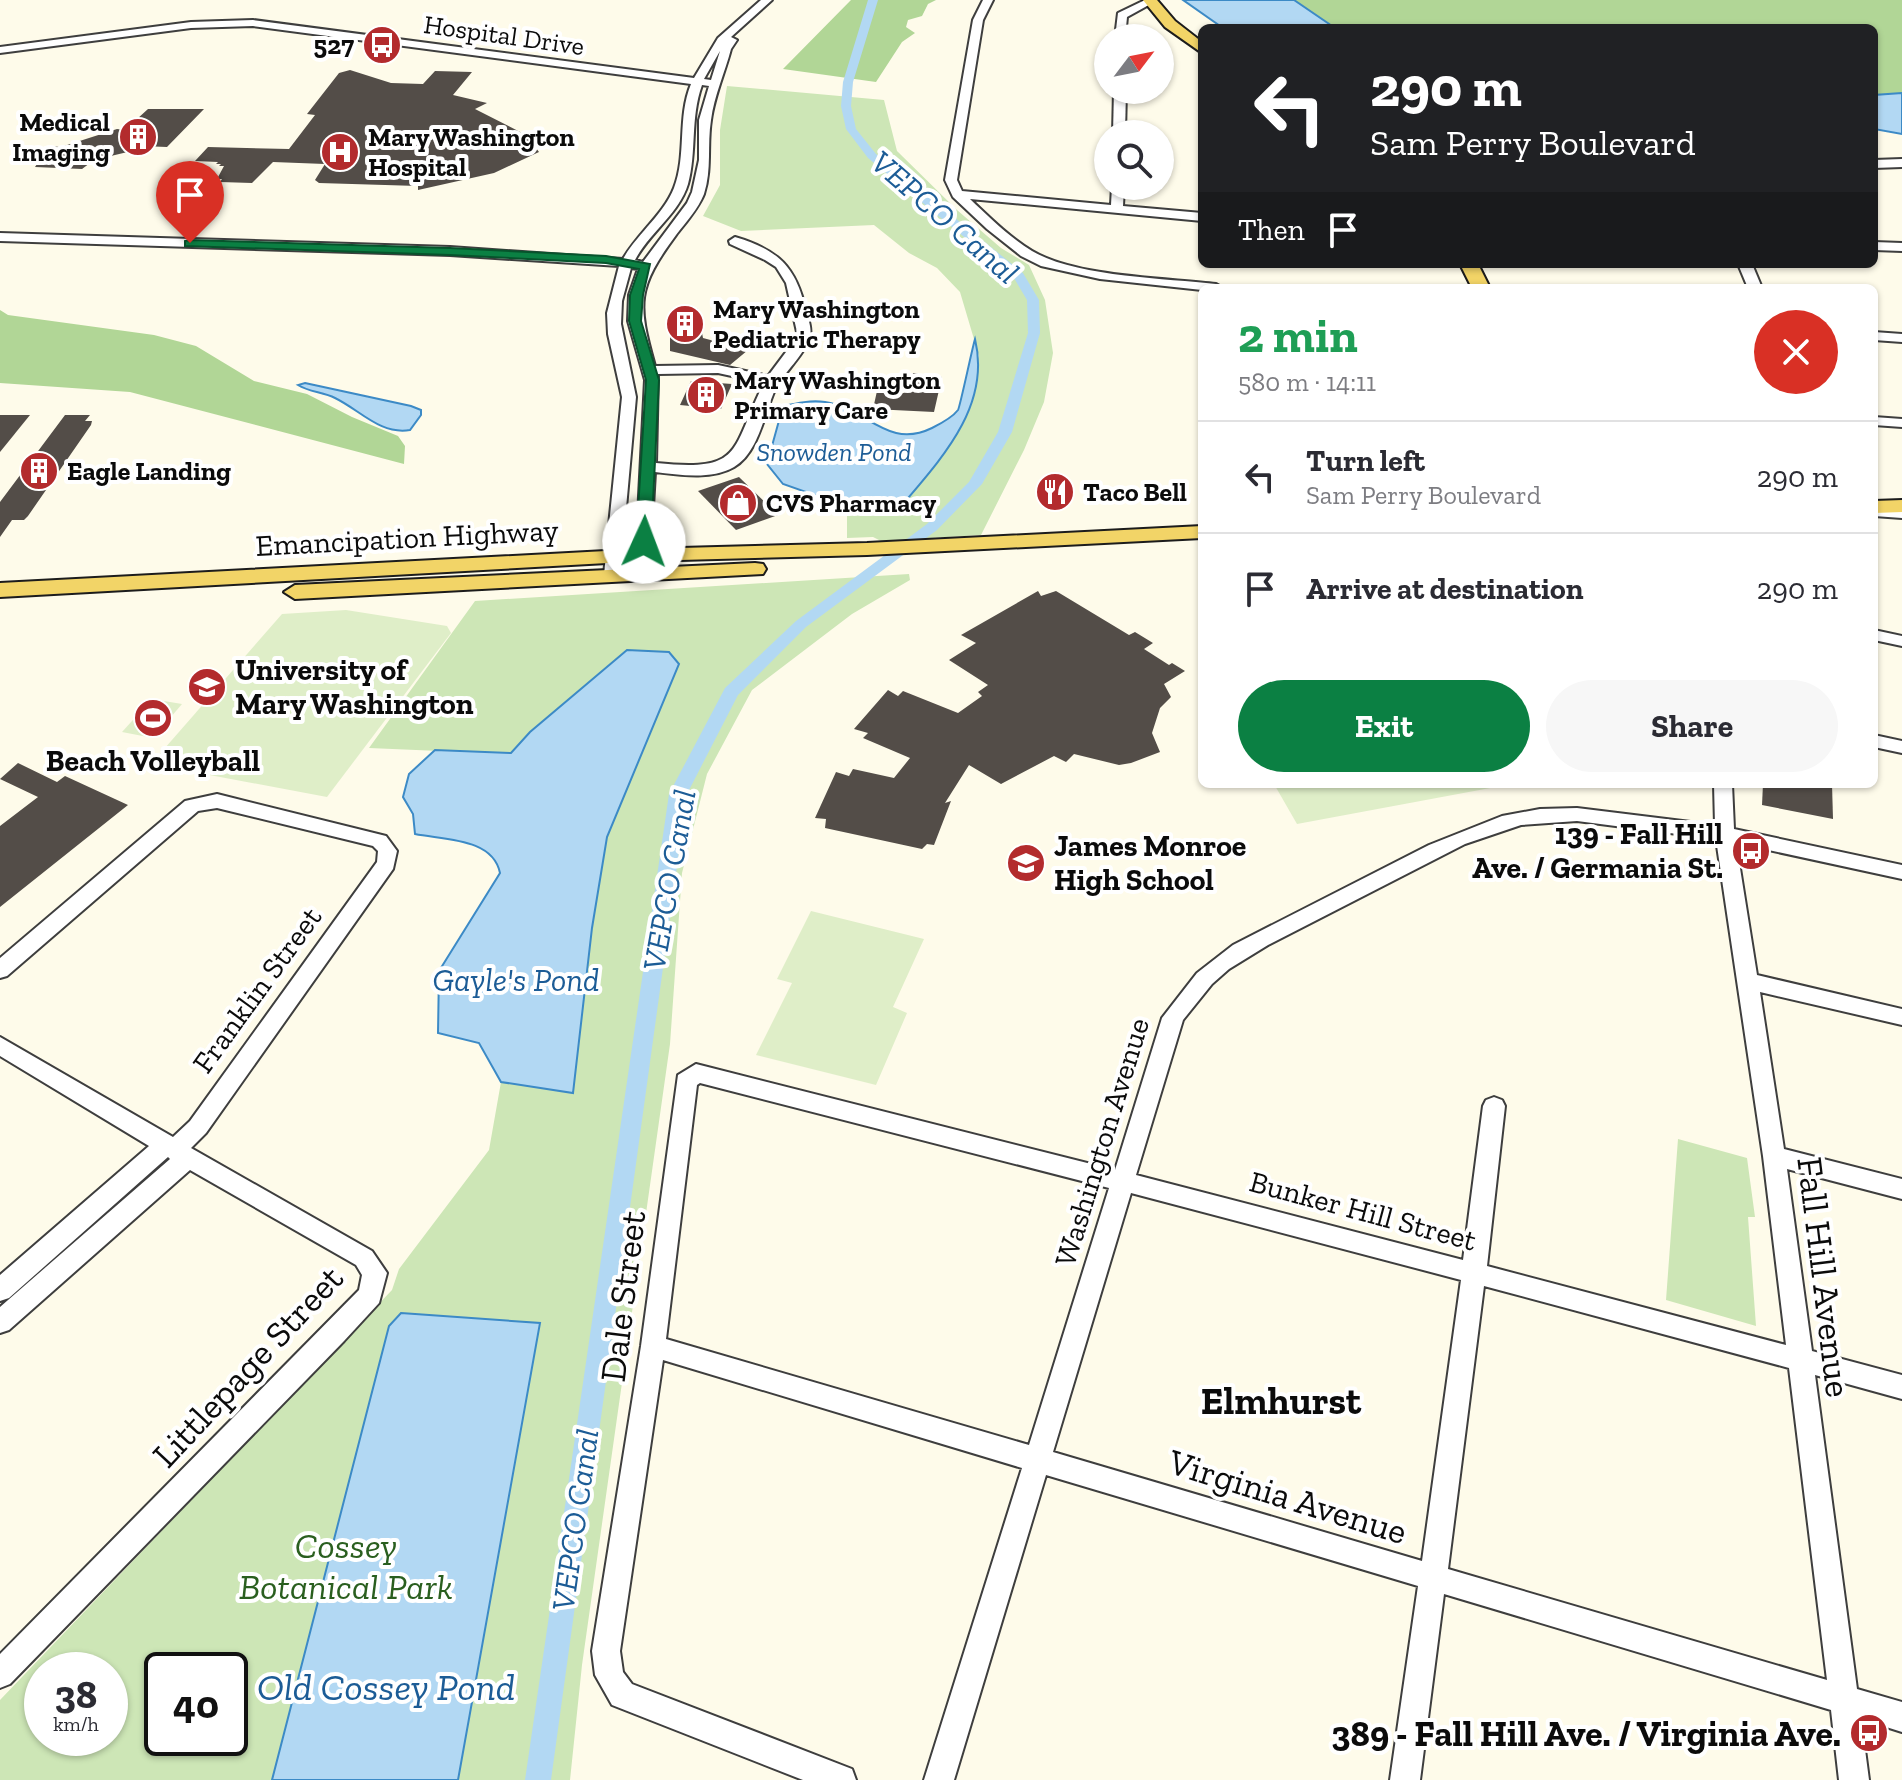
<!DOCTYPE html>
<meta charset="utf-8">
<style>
body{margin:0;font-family:"Zilla Slab",serif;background:#f7f7f7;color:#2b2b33;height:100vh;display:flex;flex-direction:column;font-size:30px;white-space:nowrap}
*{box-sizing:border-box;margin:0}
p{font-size:26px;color:#7c7c81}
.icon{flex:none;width:44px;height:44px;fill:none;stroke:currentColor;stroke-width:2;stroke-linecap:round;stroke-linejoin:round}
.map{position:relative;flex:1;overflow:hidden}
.panel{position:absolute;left:1198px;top:284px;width:680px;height:504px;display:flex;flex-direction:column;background:#fff;border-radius:12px;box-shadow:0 2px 6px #0004}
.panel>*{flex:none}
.banner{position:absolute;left:1198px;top:24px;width:680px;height:244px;border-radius:12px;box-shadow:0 2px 6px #0004;background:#202124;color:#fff;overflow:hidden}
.needle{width:52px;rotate:58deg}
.tools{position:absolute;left:1094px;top:24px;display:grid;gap:16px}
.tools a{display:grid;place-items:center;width:80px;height:80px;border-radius:50%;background:#fff;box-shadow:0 2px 6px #0004;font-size:40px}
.speed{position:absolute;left:24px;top:1652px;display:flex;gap:16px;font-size:40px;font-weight:700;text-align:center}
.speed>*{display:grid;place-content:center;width:104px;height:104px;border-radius:50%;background:#fff;box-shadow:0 2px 6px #0004;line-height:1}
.speed small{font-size:20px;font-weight:400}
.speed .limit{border:4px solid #111;border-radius:12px;background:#fff;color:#111}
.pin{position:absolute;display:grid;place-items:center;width:68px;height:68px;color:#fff;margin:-82px -34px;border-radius:50% 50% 50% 0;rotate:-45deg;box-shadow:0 0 8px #0007}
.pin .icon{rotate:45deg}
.me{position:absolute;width:88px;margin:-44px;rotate:2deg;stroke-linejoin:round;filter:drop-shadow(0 0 6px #0008)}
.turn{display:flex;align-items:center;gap:28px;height:168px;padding:0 40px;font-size:36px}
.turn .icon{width:104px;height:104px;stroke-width:2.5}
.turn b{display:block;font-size:56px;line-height:68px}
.then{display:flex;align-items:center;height:76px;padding:0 40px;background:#0003;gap:16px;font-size:30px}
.round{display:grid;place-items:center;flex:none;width:84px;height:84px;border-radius:42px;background:#f7f7f7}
.headline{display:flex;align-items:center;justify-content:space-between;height:136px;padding:0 40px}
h1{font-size:48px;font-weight:800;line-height:60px;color:#1e9e55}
.button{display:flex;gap:16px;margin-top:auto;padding:16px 40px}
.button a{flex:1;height:92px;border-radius:48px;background:#0b8043;color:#fff;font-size:32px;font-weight:800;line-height:92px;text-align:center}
.button a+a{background:#f7f7f7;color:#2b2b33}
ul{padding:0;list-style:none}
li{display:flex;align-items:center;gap:24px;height:112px;padding:0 40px;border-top:2px solid #e1e1e2}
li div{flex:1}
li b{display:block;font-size:30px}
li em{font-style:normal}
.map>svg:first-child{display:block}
</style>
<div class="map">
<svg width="1902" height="1780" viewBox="0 0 1902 1780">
<rect width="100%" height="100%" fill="#fefbea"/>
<g fill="#cde6b6" fill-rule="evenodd">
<path d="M727 86 884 100 897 151 957 210 1001 248 1029 265 1045 300 1053 353 1044 402 1024 450 981 535 881 541 873 537 847 538V514L903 503 942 457 979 356 960 292 937 268 909 253 874 225 741 231 703 216 720 185V130Z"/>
<path d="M909 574 910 580 852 614 752 690 707 774 682 873 670 1044 582 1665 570 1780H0V1700L392 1290 399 1269 489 1150 501 1082 573 1093 592 928 607 837 679 664 627 650 530 732 511 754 369 748 475 601ZM42 1670H110V1738H42ZM162 1670H230V1738H162Z"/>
<path d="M1678 1139 1747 1158 1755 1217H1748L1756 1326 1666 1300Z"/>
</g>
<g fill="#b1d696">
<path d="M851 0H936L928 4 922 16 908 20 906 27 915 33 902 42 876 82 783 69Z"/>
<path d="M1294 0H1902V93L1874 95V28H1335Z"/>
<path d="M0 310 8 315 154 335 196 346 254 381 307 394 352 417 398 436 405 446 404 464 130 392 0 383Z"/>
</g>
<g fill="#dfeec8">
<path d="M346 610 447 626 451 633 327 797 151 764 282 614Z"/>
<path d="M152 699 182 704 153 738 122 732Z"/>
<path d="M1274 784H1500L1501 786 1297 824Z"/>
<path d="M811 911 924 939 893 1007 907 1013 876 1085 756 1055 792 983 777 979Z"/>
</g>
<g fill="#b2d8f3" stroke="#3c8ac6" stroke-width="2">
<path d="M1183 0H1294L1335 28H1223Z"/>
<path d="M1902 93V134L1874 129V95Z"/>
<path d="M975 339C991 405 943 457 903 504L860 511 783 484 767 464 783 406C797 403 811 400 825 402 867 408 887 450 932 428 940 424 952 418 958 410 960 407 972 349 975 339Z"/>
<path d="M305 383 411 406 421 410V415L410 430C380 435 360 410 335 398 323 392 309 392 298 385Z"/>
<path d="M627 650 669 652 679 664 607 837 592 928 573 1093 501 1082 479 1043 438 1033 439 971 500 873C493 838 445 840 415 834L413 814 403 797 409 774 435 750 511 753 530 732Z"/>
<path d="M401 1313 540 1323 458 1780H272L389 1326Z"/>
</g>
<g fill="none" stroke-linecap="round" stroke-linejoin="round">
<path fill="#b2d8f3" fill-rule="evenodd" d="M868 0H878L853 82 851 106 856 129 876 154 1023 273 1039 300 1040 333 1012 432 982 484 937 530 806 627 738 695 687 794 551 1780H525L669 794 725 688 796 621 927 524 969 482 998 432 1028 333 1027 300 1014 278 868 158 846 129 841 106 843 82Z"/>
</g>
<g fill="#534d48">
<path d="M350 70 391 83 423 84 435 71 472 72 453 95 487 103 475 109 526 135 539 152 494 173 418 190V186L319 183 315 180 325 164 273 162 252 183 220 182 222 179H217L224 166H219L221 164H216L218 162 195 161 208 147 289 149 315 115 307 114 339 73Z"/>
<path d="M148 109H204L167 147 141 146 136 150 94 160 82 169 35 167 49 146 61 147 117 129 125 130Z"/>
<path d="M697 308 703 338 748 350 730 365 670 351V311Z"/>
<path d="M913 373 942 377 934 412 873 409 877 391 904 393Z"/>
<path d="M691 381 732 384 721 409 680 405Z"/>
<path d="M0 415H30L0 452Z"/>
<path d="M65 415H90L85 421H92L91 425 28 516 24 520H12L0 537V502Z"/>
<path d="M1051 476 1069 479 1059 507 1041 505Z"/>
<path d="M739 477 778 515 736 530 698 491Z"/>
<path d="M1038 591 1041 596 1056 591 1129 635 1135 632 1153 643 1144 649 1169 665 1172 663 1185 671 1164 684 1171 697 1160 708 1152 733 1160 752 1131 763 1119 765 1074 754 1066 762 1054 756 1001 784 969 765 945 803 951 801 934 845 927 844 922 849 825 828 826 819 815 818 836 772 849 776 853 769 894 778 910 758 863 738 868 733 854 729 888 690 898 696 903 691 958 713 982 696 978 692 988 685 949 660 976 643 961 635Z"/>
<path d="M18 763 57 782 65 776 128 805 0 907V826L38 797 0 779Z"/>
<path d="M1763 784H1832L1833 819 1762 805Z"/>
</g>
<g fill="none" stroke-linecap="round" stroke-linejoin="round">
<g stroke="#3e3e3e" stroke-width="4">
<g id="minor">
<path d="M761 0H772L731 37 737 40 731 49C725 72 714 96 711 120 707 145 712 169 704 194 698 209 686 222 676 235 637 288 637 303 655 366L718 365 768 376 792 344 797 332 786 283 776 267 765 260 730 244 729 241 735 237C779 250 796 267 806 311 808 319 812 328 810 335 805 356 783 372 774 392 764 415 758 453 734 467 712 480 680 475 655 472L649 578H637L635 574 645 380 628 321 629 295 638 269 631 268 622 301 621 324 636 397 620 575 612 580 604 575 622 397 608 334 607 313 619 266 450 255 0 241V233L450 247 623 259C637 234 664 214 674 188 687 155 677 118 691 84L253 26 191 28 0 53V47L191 22 253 20 694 78 718 38ZM720 51 711 80 704 79ZM702 85 709 86 699 120V160L692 192 687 203 643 262 635 260C649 233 679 214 688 184 697 152 690 118 702 85ZM718 373 764 383C730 451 745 472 656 463L658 374Z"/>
<path d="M983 0H993L983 20 957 180 962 191 1111 205 1112 186H1124L1123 206 1202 213V221L970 199C989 217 1009 237 1032 251 1076 277 1164 278 1216 284L1223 288H1202V290L1100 279 1041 266 1021 256 987 229 953 197 945 180 973 20Z"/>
<path d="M1145 0 1156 1 1127 17 1125 38H1115L1118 13Z"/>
<path d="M1114 90H1126L1125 134H1113Z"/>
<path d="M1902 159V167L1874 168V160Z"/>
<path d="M1874 242 1902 243V251L1874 250Z"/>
<path d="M1738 264H1752L1762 288H1748Z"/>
<path d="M1874 332 1902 334V342L1874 340Z"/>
<path d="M1874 417 1902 419V427L1874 425Z"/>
<path d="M1874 506 1902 508V518L1874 516Z"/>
<path d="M1874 630 1902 636V646L1874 640Z"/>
<path d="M1874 735 1902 741V753L1874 747Z"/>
<path d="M1714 784H1732L1734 829 1902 865V879L1736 843 1757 975 1902 1009V1025L1760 992 1784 1149 1902 1179V1199L1787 1169 1812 1351 1902 1375V1399L1815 1375 1857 1689 1902 1702V1732L1861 1719 1869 1780H1839L1831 1710 1444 1594 1420 1780H1390L1418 1586 1046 1475 954 1780H924L1022 1468 663 1360 620 1651 623 1672 632 1684 852 1769 856 1780H803L612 1705 595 1675 592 1651 641 1346 678 1075 696 1064 1115 1170 1162 1018 1197 973 1233 945 1429 845 1502 816 1540 809 1577 808 1715 825ZM1577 821 1716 839 1763 1156 1786 1345 1487 1266 1505 1106 1502 1100 1494 1097 1486 1100 1483 1106 1463 1260 1136 1175 1183 1020 1212 984 1229 969 1268 945 1465 844 1521 825ZM700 1083 1109 1188 1029 1445 666 1339 697 1085ZM1131 1193 1461 1280 1422 1561 1053 1452ZM1484 1286 1789 1368 1827 1680 1448 1569Z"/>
<path d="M217 794 386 836 397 851 393 869 206 1133 191 1148 372 1251 387 1273 379 1303 344 1341 10 1684 0 1688V1654L359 1290 362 1275 356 1265 190 1170 9 1330 0 1333V1307L170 1159 168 1157 9 1298 0 1301V1275L149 1146 0 1056V1037L173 1137 190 1121 377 862 378 851 373 846 217 808 198 811 7 976 0 978V958L185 801Z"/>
</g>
</g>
<g stroke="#1c1c1c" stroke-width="4">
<g id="major">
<path d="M1143 0H1157L1175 21 1202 42V53L1165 27Z"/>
<path d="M1460 264H1478L1490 288H1472Z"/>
<path d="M1902 500V512L1874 513V501Z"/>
<path d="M1202 526V538L867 555 643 561 0 597V583L643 549 867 543Z"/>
<path d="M755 563 763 564 766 569 763 574 295 599 284 592 295 585Z"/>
</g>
</g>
<use href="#minor" fill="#fff" fill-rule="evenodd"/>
<use href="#major" fill="#f2d467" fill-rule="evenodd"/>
</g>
<path fill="#0b8043" stroke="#07532c" stroke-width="2" d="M190 240 450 248 606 256 650 264 643 295 641 321 659 380 651 542 644 547 636 542 646 380 629 321 630 295 639 269 606 263 450 255 185 246V241Z"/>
<defs>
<g id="bus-disc" transform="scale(2)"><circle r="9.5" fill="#b32b2d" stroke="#fff"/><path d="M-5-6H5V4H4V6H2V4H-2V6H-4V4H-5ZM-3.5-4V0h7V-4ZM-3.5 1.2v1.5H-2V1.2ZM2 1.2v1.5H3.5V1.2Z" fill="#fff"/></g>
<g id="building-disc" transform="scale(2)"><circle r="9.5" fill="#b32b2d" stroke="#fff"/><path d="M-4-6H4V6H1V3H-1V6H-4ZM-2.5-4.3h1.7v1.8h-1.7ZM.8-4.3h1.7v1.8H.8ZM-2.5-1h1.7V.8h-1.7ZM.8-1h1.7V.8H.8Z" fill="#fff"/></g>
<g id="hospital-disc" transform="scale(2)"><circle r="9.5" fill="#b32b2d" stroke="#fff"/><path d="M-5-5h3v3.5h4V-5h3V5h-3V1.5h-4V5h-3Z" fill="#fff"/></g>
<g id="restaurant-disc" transform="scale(2)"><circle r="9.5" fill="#b32b2d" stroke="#fff"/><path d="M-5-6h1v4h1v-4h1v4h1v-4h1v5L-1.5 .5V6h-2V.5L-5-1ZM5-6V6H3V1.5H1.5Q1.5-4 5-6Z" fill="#fff"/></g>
<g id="shop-disc" transform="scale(2)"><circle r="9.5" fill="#b32b2d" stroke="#fff"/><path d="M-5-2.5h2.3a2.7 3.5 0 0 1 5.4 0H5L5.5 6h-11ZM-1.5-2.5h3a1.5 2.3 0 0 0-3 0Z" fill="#fff"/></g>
<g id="university-disc" transform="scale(2)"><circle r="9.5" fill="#b32b2d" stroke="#fff"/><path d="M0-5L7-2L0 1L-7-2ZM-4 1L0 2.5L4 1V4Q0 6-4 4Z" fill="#fff"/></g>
<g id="stadium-disc" transform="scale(2)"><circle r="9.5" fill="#b32b2d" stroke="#fff"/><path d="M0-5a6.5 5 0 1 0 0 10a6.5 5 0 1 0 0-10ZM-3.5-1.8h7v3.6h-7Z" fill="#fff"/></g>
<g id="school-disc" transform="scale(2)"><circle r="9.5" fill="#b32b2d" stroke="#fff"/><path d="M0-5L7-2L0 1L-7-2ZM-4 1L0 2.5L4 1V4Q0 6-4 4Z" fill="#fff"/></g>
</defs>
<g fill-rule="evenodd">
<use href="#bus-disc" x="382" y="45"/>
<use href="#building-disc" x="138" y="137"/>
<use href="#hospital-disc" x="340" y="152"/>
<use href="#building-disc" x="685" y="324"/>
<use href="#building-disc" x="706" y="395"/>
<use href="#building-disc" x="39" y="471"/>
<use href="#restaurant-disc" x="1055" y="492"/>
<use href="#shop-disc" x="738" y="503"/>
<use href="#university-disc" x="207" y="687"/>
<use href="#stadium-disc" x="153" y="718"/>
<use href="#bus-disc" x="1751" y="851"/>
<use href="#school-disc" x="1026" y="863"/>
<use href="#bus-disc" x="1869" y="1733"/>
</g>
<g text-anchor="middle" stroke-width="8" stroke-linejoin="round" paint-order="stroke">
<g font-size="26" fill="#0b0b0b" stroke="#fff">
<text transform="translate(504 35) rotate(8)" y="9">Hospital Drive</text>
</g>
<g font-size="26" font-weight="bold" fill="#0b0b0b" stroke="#fff" text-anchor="start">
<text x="354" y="54" text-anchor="end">527</text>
<text x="110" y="131" text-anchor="end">Medical<tspan x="110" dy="30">Imaging</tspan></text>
<text x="368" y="146">Mary Washington<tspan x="368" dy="30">Hospital</tspan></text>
<text x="713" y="318">Mary Washington<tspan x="713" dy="30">Pediatric Therapy</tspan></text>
<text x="734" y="389">Mary Washington<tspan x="734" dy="30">Primary Care</tspan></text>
<text x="67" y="480">Eagle Landing</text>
<text x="1083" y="501">Taco Bell</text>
<text x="766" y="512">CVS Pharmacy</text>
</g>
<g font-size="26" font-style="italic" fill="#1c5c96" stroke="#fff">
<text x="834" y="461">Snowden Pond</text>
</g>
<g font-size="30" fill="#0b0b0b" stroke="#fff">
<text transform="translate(407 538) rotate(-3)" y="10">Emancipation Highway</text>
<text transform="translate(257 990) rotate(-54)" y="10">Franklin Street</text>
<text transform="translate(1102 1142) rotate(-73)" y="10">Washington Avenue</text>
<text transform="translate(1363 1211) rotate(15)" y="10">Bunker Hill Street</text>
</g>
<g font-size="30" font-weight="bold" fill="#0b0b0b" stroke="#fff" text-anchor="start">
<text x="235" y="680">University of<tspan x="235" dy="34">Mary Washington</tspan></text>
<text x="153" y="771" text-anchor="middle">Beach Volleyball</text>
<text x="1723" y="844" text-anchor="end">139 - Fall Hill<tspan x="1723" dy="34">Ave. / Germania St.</tspan></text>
<text x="1054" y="856">James Monroe<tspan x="1054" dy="34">High School</tspan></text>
</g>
<g font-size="32" font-style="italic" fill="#1c5c96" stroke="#fff">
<text transform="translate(945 217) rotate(41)" y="11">VEPCO Canal</text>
<text transform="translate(669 880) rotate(-80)" y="11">VEPCO Canal</text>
<text x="516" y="991">Gayle's Pond</text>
<text transform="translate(575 1520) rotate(-82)" y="11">VEPCO Canal</text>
</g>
<g font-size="36" fill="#0b0b0b" stroke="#fff">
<text transform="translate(1825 1277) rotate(83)" y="13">Fall Hill Avenue</text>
<text transform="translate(622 1296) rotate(-83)" y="13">Dale Street</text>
<text transform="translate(247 1366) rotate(-47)" y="13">Littlepage Street</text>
<text transform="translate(1288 1496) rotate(17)" y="13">Virginia Avenue</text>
</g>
<g font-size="36" font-style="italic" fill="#2a5f1f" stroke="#fff">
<text x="346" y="1558">Cossey<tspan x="346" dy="41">Botanical Park</tspan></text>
</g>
<g font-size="36" font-weight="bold" fill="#0b0b0b" stroke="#fff" text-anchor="end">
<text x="1841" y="1746">389 - Fall Hill Ave. / Virginia Ave.</text>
</g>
<g font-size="38" font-weight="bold" fill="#0b0b0b" stroke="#fff">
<text x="1281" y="1414">Elmhurst</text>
</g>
<g font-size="38" font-style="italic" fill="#1c5c96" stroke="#fff">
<text x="386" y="1700">Old Cossey Pond</text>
</g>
</g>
</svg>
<div class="tools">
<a><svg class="needle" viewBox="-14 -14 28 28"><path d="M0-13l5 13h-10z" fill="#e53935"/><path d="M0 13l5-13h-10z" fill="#7c7c81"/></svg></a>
<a><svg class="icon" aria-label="search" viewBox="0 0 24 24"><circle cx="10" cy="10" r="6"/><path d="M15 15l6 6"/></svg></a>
</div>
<div class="speed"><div>38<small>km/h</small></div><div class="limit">40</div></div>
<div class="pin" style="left:190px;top:243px;background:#d93025"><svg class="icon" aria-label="arrive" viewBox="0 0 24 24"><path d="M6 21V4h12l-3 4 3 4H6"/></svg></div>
<svg class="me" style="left:644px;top:542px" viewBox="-20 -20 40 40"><circle r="19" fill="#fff"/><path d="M0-13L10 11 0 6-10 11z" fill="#0b8043"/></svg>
<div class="banner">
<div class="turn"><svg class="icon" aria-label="left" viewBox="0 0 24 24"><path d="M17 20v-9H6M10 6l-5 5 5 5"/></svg><div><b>290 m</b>Sam Perry Boulevard</div></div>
<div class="then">Then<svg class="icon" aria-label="arrive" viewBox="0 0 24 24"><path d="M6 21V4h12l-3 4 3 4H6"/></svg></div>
</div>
<section class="panel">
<div class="headline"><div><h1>2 min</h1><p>580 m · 14:11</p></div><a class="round" style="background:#d93025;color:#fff"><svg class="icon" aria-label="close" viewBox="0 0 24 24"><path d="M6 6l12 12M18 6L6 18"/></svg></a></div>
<ul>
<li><svg class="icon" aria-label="left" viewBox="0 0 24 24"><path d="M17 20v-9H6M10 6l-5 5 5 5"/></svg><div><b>Turn left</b><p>Sam Perry Boulevard</p></div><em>290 m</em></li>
<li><svg class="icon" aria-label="arrive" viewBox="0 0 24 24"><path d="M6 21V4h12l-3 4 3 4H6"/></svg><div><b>Arrive at destination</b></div><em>290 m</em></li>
</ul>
<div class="button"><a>Exit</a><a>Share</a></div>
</section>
</div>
